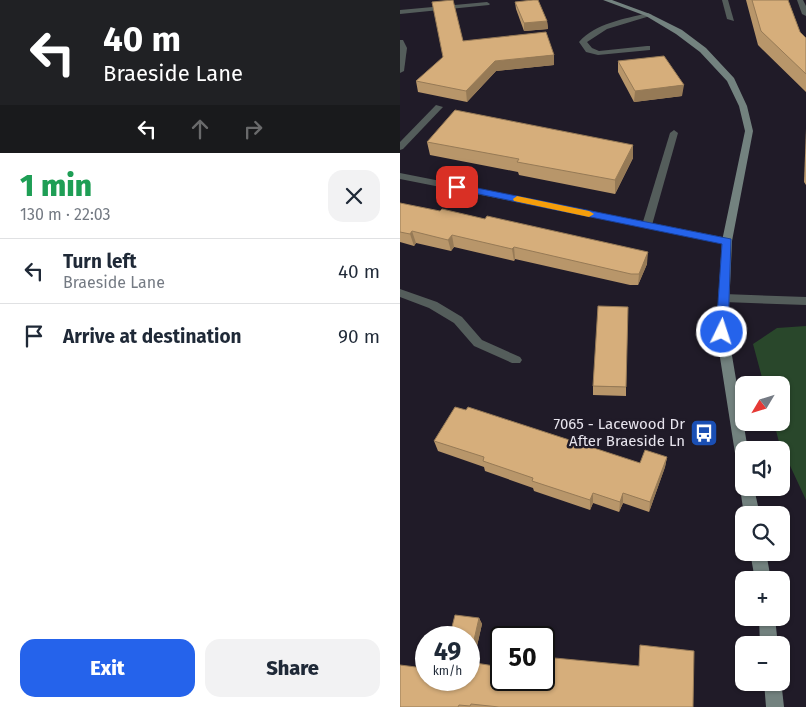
<!DOCTYPE html>
<meta charset="utf-8">
<style>
body{margin:0;font-family:"Fira Sans",sans-serif;background:#f2f2f3;color:#1f2937;height:100vh;display:flex;flex-direction:column;font-size:19px;white-space:nowrap}
*{box-sizing:border-box;margin:0}
p{font-size:16px;color:#747a83}
.icon{flex:none;width:28px;height:28px;fill:none;stroke:currentColor;stroke-width:2;stroke-linecap:round;stroke-linejoin:round}
.map{position:relative;flex:1;overflow:hidden}
.side{display:flex;flex-direction:column;background:#fff;width:400px}
.side>*{flex:none}
.hud{background:#202124;color:#fff;overflow:hidden}
.needle{width:32px;rotate:232deg}
.buttons{position:absolute;left:335px;top:376px;display:grid;gap:10px}
.buttons a{display:grid;place-items:center;width:55px;height:55px;border-radius:10px;background:#fff;box-shadow:0 1px 4px #0004;font-size:25px}
.speed{position:absolute;left:15px;top:626px;display:flex;gap:10px;font-size:25px;font-weight:700;text-align:center}
.speed>*{display:grid;place-content:center;width:65px;height:65px;border-radius:50%;background:#fff;box-shadow:0 1px 4px #0004;line-height:1}
.speed small{font-size:12px;font-weight:400}
.speed .limit{border:2px solid #111;border-radius:8px;background:#fff;color:#111}
.pin{position:absolute;display:grid;place-items:center;width:42px;height:42px;color:#fff;margin:-21px;border-radius:10px;box-shadow:0 2px 8px #0006}
.me{position:absolute;width:55px;margin:-28px;rotate:4deg;stroke-linejoin:round;filter:drop-shadow(0 0 4px #0008)}
.turn{display:flex;align-items:center;gap:18px;height:105px;padding:0 20px;font-size:22px}
.turn .icon{width:65px;height:65px;stroke-width:2.5}
.turn b{display:block;font-size:35px;line-height:42px}
.lanes{display:flex;align-items:center;height:48px;padding:0 20px;background:#0003;justify-content:center;gap:25px;direction:ltr}
.lanes .off{opacity:.35}
.round{display:grid;place-items:center;flex:none;width:52px;height:52px;border-radius:15px;background:#f2f2f3}
.headline{display:flex;align-items:center;justify-content:space-between;height:85px;padding:0 20px}
h1{font-size:30px;font-weight:800;line-height:38px;color:#1e9e55}
.button{display:flex;gap:10px;margin-top:auto;padding:10px 20px}
.button a{flex:1;height:58px;border-radius:15px;background:#2563eb;color:#fff;font-size:20px;font-weight:800;line-height:58px;text-align:center}
.button a+a{background:#f2f2f3;color:#1f2937}
ul{padding:0;list-style:none}
li{display:flex;align-items:center;gap:15px;height:65px;padding:0 20px;border-top:1px solid #e0e1e3}
li div{flex:1}
li b{display:block;font-size:19px}
li em{font-style:normal}
main{display:flex;flex:1;min-height:0}
.map>svg:first-child{display:block}
</style>
<main>
<section class="side">
<div class="hud">
<div class="turn"><svg class="icon" aria-label="left" viewBox="0 0 24 24"><path d="M17 20v-9H6M10 6l-5 5 5 5"/></svg><div><b>40 m</b>Braeside Lane</div></div>
<div class="lanes"><svg class="icon" aria-label="left" viewBox="0 0 24 24"><path d="M17 20v-9H6M10 6l-5 5 5 5"/></svg><svg class="icon off" aria-label="ahead" viewBox="0 0 24 24"><path d="M12 20V5M6 11l6-6 6 6"/></svg><svg class="icon off" aria-label="right" viewBox="0 0 24 24"><path d="M7 20v-9h11M14 6l5 5-5 5"/></svg></div>
</div>
<div class="headline"><div><h1>1 min</h1><p>130 m · 22:03</p></div><a class="round"><svg class="icon" aria-label="close" viewBox="0 0 24 24"><path d="M6 6l12 12M18 6L6 18"/></svg></a></div>
<ul>
<li><svg class="icon" aria-label="left" viewBox="0 0 24 24"><path d="M17 20v-9H6M10 6l-5 5 5 5"/></svg><div><b>Turn left</b><p>Braeside Lane</p></div><em>40 m</em></li>
<li><svg class="icon" aria-label="arrive" viewBox="0 0 24 24"><path d="M6 21V4h12l-3 4 3 4H6"/></svg><div><b>Arrive at destination</b></div><em>90 m</em></li>
</ul>
<div class="button"><a>Exit</a><a>Share</a></div>
</section>
<div class="map">
<svg width="406" height="707" viewBox="0 0 406 707">
<rect width="100%" height="100%" fill="#201b28"/>
<path fill="#29472b" d="M406 326V500L379 442 374 423 381 422V385H364L353 344 377 328Z"/>
<g fill="none" stroke-linecap="round" stroke-linejoin="round">
<g fill="#545d5b" fill-rule="evenodd">
<path d="M322 0H328L334 21 327 19Z"/>
<path d="M397 0H403L406 6V16L402 14Z"/>
<path d="M87 2 90 4 89 5 0 14V10Z"/>
<path d="M248 13 252 15 250 16 207 29 187 42 192 48 199 51 247 46H250V50L198 55 186 52 179 42C196 23 224 19 248 13Z"/>
<path d="M36 105 43 107 3 149 0 150V142Z"/>
<path d="M274 130 278 133 252 225 247 228 243 227 242 225 270 133Z"/>
<path d="M324 294 406 297V305L324 302 318 298Z"/>
</g>
<g fill="#545d5b" fill-rule="evenodd">
<path d="M0 40H3L7 48 4 71 0 73Z"/>
<path d="M0 173 327 238 332 241 327 244 0 179Z"/>
<path d="M0 289 37 302 62 317 82 340 120 357 122 360 120 363H112L74 346 54 323 29 308 0 297Z"/>
</g>
<g fill="#73827f" fill-rule="evenodd">
<path d="M203 0H212L250 14 282 30 306 48 334 78 347 106 353 131 332 241 328 332 348 450H344V472L339 470 337 466 316 332 322 241 345 131 339 106 327 81 300 52 276 34 246 16Z"/>
<path d="M342 483H344V488H354L360 515H344L340 488Z"/>
<path d="M350 552H366L371 580H355Z"/>
<path d="M359 618H375L378 645H360Z"/>
<path d="M381 680 384 707H366L364 682H381Z"/>
</g>
</g>
<g fill="#b8966a">
<path d="M346 0H388L400 32 406 38V92L358 45Z"/>
<path d="M115 2 147 21 148 29 124 31 116 9Z"/>
<path d="M63 41 154 65 96 71 67 102 18 92 16 81Z"/>
<path d="M218 61 282 96 234 102 218 72Z"/>
<path d="M406 129V185L404 182Z"/>
<path d="M27 142 233 145V158L215 194 119 175 118 172 30 155Z"/>
<path d="M0 203 247 264 238 285H230L115 259 114 261 54 247 51 251 16 243 14 246 0 242Z"/>
<path d="M193 386 226 387V396L193 395Z"/>
<path d="M34 441 240 463 267 457 265 467 249 512 223 503 219 512 193 503 190 510 134 491 133 488 85 471 84 467 38 451Z"/>
<path d="M79 618 82 624 73 663 101 680 239 666 240 645 293 707H0L24 668 50 635Z"/>
</g>
<g fill="#967a56">
<path d="M147 21 148 29 124 31V23Z"/>
<path d="M154 55V65L96 71 67 102 66 91 95 61Z"/>
<path d="M284 85 282 96 234 102 235 91Z"/>
<path d="M233 145V158L215 194V180Z"/>
<path d="M12 231 16 243 14 246 10 234Z"/>
<path d="M52 235 54 247 51 251 48 240Z"/>
<path d="M114 247 115 259 114 261 112 249Z"/>
<path d="M248 252 247 264 238 285 239 274Z"/>
<path d="M267 457 265 467 249 512 250 502Z"/>
<path d="M193 493V503L190 510V500Z"/>
<path d="M223 493V503L219 512 220 502Z"/>
<path d="M79 618 82 624 72 668 69 662Z"/>
</g>
<g fill="#d6ae7b" stroke="#967a56">
<path d="M53 0 63 41 146 32 154 55 95 61 66 91 16 81 43 57 32 2Z"/>
<path d="M133 0H138L147 21 124 23 115 2Z"/>
<path d="M352 0H388L400 32 406 38V74L361 31Z"/>
<path d="M264 56 284 85 235 91 218 61Z"/>
<path d="M55 110 233 145 215 180 117 162 119 159 27 142Z"/>
<path d="M0 203 40 211 42 209 85 219 87 216 248 252 239 274H231L114 247 112 249 52 235 48 240 12 231 10 234 0 232Z"/>
<path d="M198 306 228 307 226 387 193 386Z"/>
<path d="M55 407 66 410 68 407 240 463 245 450 267 457 250 502 223 493 220 502 193 493 190 500 132 481 133 478 83 461 84 457 34 441Z"/>
<path d="M55 615 79 618 69 662V638H33L34 633 50 635Z"/>
<path d="M240 645 294 651 293 707H99L71 704 70 706 59 705 58 707H0V665L24 668 26 661V680H69V662L101 667V680H144V657L239 666Z"/>
</g>
<path fill="#2563eb" stroke="#184099" d="M57 184 331 239 328 332 322 336 316 332 322 244 54 189 53 187Z"/>
<path fill="#f59e0b" d="M117 196 189 211 194 214 189 217 114 201 113 199Z"/>
<defs>
<g id="bus-square" transform="scale(1.4375)"><rect x="-9" y="-9" width="18" height="18" rx="4" fill="#1a4fb4" stroke="#201b28"/><path d="M-5-6H5V4H4V6H2V4H-2V6H-4V4H-5ZM-3.5-4V0h7V-4ZM-3.5 1.2v1.5H-2V1.2ZM2 1.2v1.5H3.5V1.2Z" fill="#fff"/></g>
</defs>
<g fill-rule="evenodd">
<use href="#bus-square" x="304" y="433"/>
</g>
<g text-anchor="middle" stroke-width="5" stroke-linejoin="round" paint-order="stroke">
<g font-size="15" fill="#e7e4ed" stroke="#201b28" text-anchor="end">
<text x="285" y="429">7065 - Lacewood Dr<tspan x="285" dy="17">After Braeside Ln</tspan></text>
</g>
</g>
</svg>
<div class="buttons">
<a><svg class="needle" viewBox="-14 -14 28 28"><path d="M0-13l5 13h-10z" fill="#e53935"/><path d="M0 13l5-13h-10z" fill="#747a83"/></svg></a>
<a><svg class="icon" aria-label="sound" viewBox="0 0 24 24"><path d="M4 9h4l5-4v14l-5-4H4zM17 9q2 3 0 6"/></svg></a>
<a><svg class="icon" aria-label="search" viewBox="0 0 24 24"><circle cx="10" cy="10" r="6"/><path d="M15 15l6 6"/></svg></a>
<a>+</a>
<a>−</a>
</div>
<div class="speed"><div>49<small>km/h</small></div><div class="limit">50</div></div>
<div class="pin" style="left:57px;top:187px;background:#d93025"><svg class="icon" aria-label="arrive" viewBox="0 0 24 24"><path d="M6 21V4h12l-3 4 3 4H6"/></svg></div>
<svg class="me" style="left:322px;top:332px" viewBox="-20 -20 40 40"><circle r="17" fill="#2563eb" stroke="#fff" stroke-width="3"/><path d="M0-11L8 9 0 5-8 9z" fill="#fff"/></svg>
</div>
</main>
